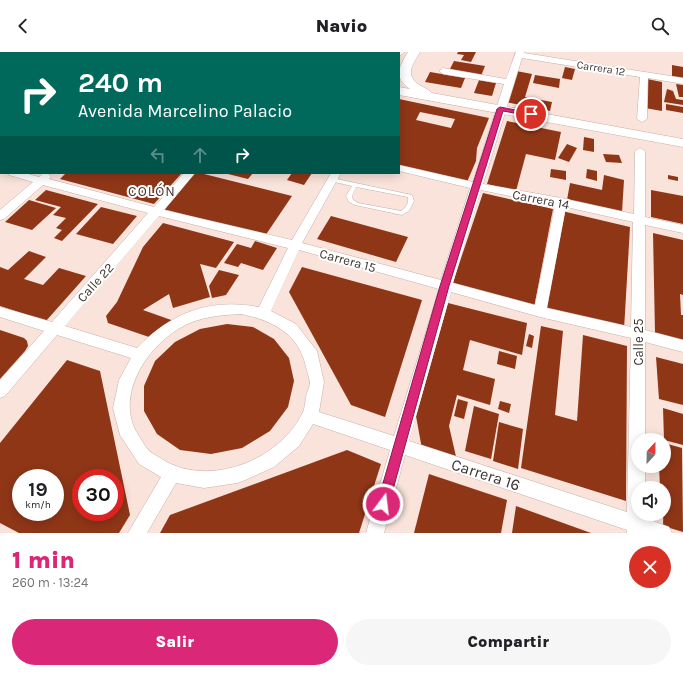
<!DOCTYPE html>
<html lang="es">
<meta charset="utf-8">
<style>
body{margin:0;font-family:Karla,sans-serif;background:#f6f6f6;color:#202124;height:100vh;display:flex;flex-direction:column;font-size:15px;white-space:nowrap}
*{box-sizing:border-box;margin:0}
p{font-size:13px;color:#757577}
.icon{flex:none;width:22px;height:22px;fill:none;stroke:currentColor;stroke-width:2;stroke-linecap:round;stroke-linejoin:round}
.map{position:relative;height:481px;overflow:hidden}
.details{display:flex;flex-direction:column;background:#fff;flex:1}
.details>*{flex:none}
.hud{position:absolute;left:0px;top:0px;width:400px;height:122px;box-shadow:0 2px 10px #0003;background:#00695c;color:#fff;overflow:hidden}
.needle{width:26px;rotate:22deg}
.buttons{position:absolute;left:631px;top:381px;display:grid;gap:8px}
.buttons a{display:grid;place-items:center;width:40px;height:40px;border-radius:50%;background:#fff;box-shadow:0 2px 10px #0003;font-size:20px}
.speed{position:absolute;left:12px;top:417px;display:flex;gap:8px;font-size:20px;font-weight:700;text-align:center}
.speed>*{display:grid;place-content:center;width:52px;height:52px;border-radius:50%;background:#fff;box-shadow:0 2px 10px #0003;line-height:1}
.speed small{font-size:10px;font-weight:400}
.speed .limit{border:6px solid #d22;background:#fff;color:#111}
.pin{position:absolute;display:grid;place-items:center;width:34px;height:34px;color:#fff;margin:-17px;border:2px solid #fff;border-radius:50%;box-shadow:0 1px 4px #0007}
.me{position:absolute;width:44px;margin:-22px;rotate:15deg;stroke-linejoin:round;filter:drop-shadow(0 0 3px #0008)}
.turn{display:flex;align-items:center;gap:14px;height:84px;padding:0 12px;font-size:18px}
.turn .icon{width:52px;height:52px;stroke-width:2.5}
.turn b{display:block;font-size:28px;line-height:34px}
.lanes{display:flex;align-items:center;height:38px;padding:0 12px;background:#0003;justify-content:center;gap:20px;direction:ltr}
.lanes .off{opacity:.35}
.round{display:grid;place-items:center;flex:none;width:42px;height:42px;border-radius:21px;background:#f6f6f6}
.headline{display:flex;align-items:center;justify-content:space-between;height:68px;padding:0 12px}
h1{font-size:24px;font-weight:800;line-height:30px;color:#db2777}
.button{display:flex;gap:8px;margin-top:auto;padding:8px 12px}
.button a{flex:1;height:46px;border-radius:24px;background:#db2777;color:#fff;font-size:16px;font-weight:800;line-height:46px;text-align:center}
.button a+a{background:#f6f6f6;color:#202124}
header{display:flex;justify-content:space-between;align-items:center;height:52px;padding:0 12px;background:#fff;font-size:18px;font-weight:800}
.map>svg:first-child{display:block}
</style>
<header><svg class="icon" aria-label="back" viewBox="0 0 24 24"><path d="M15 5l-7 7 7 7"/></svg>Navio<svg class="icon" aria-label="search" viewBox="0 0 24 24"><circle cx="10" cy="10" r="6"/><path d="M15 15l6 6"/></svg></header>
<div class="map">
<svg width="683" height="481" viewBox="0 0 683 481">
<rect width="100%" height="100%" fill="#f9e3db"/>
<g fill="#8f3617" fill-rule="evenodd">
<path d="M458 0H476L471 10 461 8 464 3 457 2Z"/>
<path d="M454 9 485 14 481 24 449 19Z"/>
<path d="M672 13 683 15V27L672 26Z"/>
<path d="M565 15 575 17 572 28 562 26Z"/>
<path d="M516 19 532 22 525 45 552 50 550 59 506 50Z"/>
<path d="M430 20 465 26 461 36 425 30Z"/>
<path d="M535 23 560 27 559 36 533 31Z"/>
<path d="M647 27 662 30V59L645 56Z"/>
<path d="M479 28 496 31 492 44 474 41Z"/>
<path d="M676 32 683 33V45H679Z"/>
<path d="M667 37 673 39 676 47 683 48V53L664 50Z"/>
<path d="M399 47 489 66 477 96 476 109 467 130 399 114ZM420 60 455 67 451 76 416 68Z"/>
<path d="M666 52 683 55V61L666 58Z"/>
<path d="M507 69 561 80 555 108 526 102 516 139 487 132Z"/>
<path d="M584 85 594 87V100L583 98Z"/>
<path d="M567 92 577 96 569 110 558 106Z"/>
<path d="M603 102 619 103 622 111 606 110Z"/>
<path d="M551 117 566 119V128L550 125Z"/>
<path d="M587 117 597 119V129L586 126Z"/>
<path d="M66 121H182L154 152 60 127Z"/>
<path d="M195 121H200L292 144 265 184 163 157Z"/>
<path d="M224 121H253L248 127Z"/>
<path d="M292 121H312L304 133 287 128Z"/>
<path d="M604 123 624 128 622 160 567 148 570 131 602 138Z"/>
<path d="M668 123 678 125V129L668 127Z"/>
<path d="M46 138 98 152 62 189 54 186 62 178 56 176 66 166 53 163 61 155 35 148Z"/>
<path d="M651 138 683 144V172L651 165Z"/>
<path d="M483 141 553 157 534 256 452 233Z"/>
<path d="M29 148 56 156 32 178 5 170Z"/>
<path d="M101 155 137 164 113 192 76 182Z"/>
<path d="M562 159 630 175 624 278 544 256Z"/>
<path d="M331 164 408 185 396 210 317 187Z"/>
<path d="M163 171 234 190 216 216 200 212 210 245 173 256 169 242 143 258 174 269 149 285 108 271 106 264 117 250 143 195Z"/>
<path d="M653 181 683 188V243L680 242 681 263H683V288L655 281Z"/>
<path d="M255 189 277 196 263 218 241 211 238 215 224 211 237 192 251 196Z"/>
<path d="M29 199 46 205 24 227 43 233 59 216 86 224 46 269 0 254V215L8 218Z"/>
<path d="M302 215 422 248 385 365 351 353 289 240Z"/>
<path d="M219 218 239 223 226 243 212 246 209 234Z"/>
<path d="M448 251 527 271 522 303 470 288 463 318 495 327 490 353 457 343 449 374 457 409 422 397 416 364Z"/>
<path d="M227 272 253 275 274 287 289 306 294 329 288 355 270 379 242 396 211 402 180 398 157 382 144 359V334L155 309 175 290 200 277Z"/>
<path d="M541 274 563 279 555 363 577 369 583 283 627 294 626 449 521 416Z"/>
<path d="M0 278 24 286 27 289 28 294 25 299 0 327Z"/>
<path d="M529 282 534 284 532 296 526 294Z"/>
<path d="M499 299 517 304 515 317 497 312Z"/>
<path d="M656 305 683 312V353L659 347Z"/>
<path d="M67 308 100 319 130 463 119 481H19L0 471V391ZM21 426H55V460H21ZM81 426H115V460H81Z"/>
<path d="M458 347 468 350 464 367 454 364Z"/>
<path d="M500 349 511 352 509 361 498 357Z"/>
<path d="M474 354 499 362 491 407 465 399Z"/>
<path d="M663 356 683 362V393L664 388Z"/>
<path d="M499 370 523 377 518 417 493 409Z"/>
<path d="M664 391 682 396 683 480 663 474 664 436H660L659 414H664Z"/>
<path d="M347 398 381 412 359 481H160L170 463Z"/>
<path d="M429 422 507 448 501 481H414Z"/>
<path d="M516 454 591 481H512Z"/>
</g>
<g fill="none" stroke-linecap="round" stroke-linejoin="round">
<g stroke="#c5b0a9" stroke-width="1">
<path id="service" d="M332 126 412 143 414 149 409 159 402 163 355 153 349 150 346 144 352 134 330 129V128ZM356 135 408 145C409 151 406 156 401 159L358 151 353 148 352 144Z"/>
</g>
<g stroke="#c5b0a9" stroke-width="1">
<path id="pedestrian" d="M0 5H1L0 10Z"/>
</g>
<g stroke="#c5b0a9" stroke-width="1">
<g id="minor">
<path d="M321 0H333L334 1H322Z"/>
<path d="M516 0H524V1L683 26V32L648 26 647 67 642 70 637 67 640 25 522 6 483 132 561 146 634 162 635 99 640 96 645 99V165L683 173V181L645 173V278L683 288V300L645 290V388H638V414H645V436H638V462H645V466L669 475 672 481H627V478L405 403 384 481H366L390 398 313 372 299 394 274 415 243 429 237 431 204 436 176 431 147 481H128L161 425 139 412 120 383 113 356 119 328 131 306 57 283 5 344 0 346V328L44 279 0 265V255L52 270 148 161 43 133 4 167 0 168V158L33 130 9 123 8 121H25L39 125 42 122 47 121 51 124 49 127 154 155 184 121H195L164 158 292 188 331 121H341L302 191 441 228 470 136 399 119V113L473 130 504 32 443 22 439 19 443 16 506 27ZM481 138 555 153 535 253 453 231ZM566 155 633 170 631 275 547 256ZM159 164 288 196 259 255C210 246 172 260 137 296L65 274ZM299 198 439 237 394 384 319 360 324 330 317 299 296 272 271 259ZM451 240 540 265 631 286 627 460 409 389ZM241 262C272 268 299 282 306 315 307 320 309 325 310 330 310 334 307 340 306 345 305 350 305 357 302 362 279 408 211 435 165 409 161 406 156 404 152 401 147 398 144 392 141 387 112 349 144 297 180 276 198 265 220 263 241 262Z"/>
<rect x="0" y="44" width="1" height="6"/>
<path d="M0 115 2 121H0Z"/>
</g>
</g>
<g stroke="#c5b0a9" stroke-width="1">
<g id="secondary">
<path d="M189 0H202L203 1H190Z"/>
<path d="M392 0H404V1L399 4V1Z"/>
<path d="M408 0H420C412 14 404 23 421 34 425 36 429 38 432 41L683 87V95L399 43V35L410 37C393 25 399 15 408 0Z"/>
</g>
</g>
<path stroke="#a0908a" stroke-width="2" stroke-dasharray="3 1.5" stroke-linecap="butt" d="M128 0 133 1"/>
<use href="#service" fill="#fff" fill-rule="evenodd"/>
<use href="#pedestrian" fill="#fff" fill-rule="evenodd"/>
<use href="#minor" fill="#fff" fill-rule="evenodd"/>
<use href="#secondary" fill="#fff" fill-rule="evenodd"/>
</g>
<path fill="#db2777" stroke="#8e194d" d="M500 55 531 61 534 62 531 64 503 59 449 234 389 452 387 456 383 458 379 456 377 452 440 234 497 57Z"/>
<g text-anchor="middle" stroke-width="4" stroke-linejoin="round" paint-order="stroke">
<g font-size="11" fill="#3d3431" stroke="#fff">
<text transform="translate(601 16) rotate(9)" y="4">Carrera 12</text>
</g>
<g font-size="13" fill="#3d3431" stroke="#fff">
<text transform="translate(541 147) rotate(11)" y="5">Carrera 14</text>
<text transform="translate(348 208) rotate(15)" y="5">Carrera 15</text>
<text transform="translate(95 230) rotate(-48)" y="5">Calle 22</text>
<text transform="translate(638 290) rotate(-90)" y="5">Calle 25</text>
</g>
<g font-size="14" letter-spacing="1" fill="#483732" stroke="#fff">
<text x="152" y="144">COLÓN</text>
</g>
<g font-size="16" fill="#3d3431" stroke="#fff">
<text transform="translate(486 422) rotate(18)" y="6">Carrera 16</text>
</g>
</g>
</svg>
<div class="buttons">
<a><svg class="needle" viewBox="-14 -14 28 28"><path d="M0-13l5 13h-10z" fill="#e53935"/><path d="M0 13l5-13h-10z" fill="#757577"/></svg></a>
<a><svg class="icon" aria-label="sound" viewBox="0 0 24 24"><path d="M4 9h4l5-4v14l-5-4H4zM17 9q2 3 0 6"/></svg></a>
</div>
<div class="speed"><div>19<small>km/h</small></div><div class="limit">30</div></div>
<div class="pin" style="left:531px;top:62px;background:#d93025"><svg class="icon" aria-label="arrive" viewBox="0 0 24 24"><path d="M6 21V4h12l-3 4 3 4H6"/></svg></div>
<svg class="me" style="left:383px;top:452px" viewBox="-20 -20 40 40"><circle r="17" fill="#db2777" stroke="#fff" stroke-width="3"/><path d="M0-11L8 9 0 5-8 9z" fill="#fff"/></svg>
<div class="hud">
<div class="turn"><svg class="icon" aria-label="right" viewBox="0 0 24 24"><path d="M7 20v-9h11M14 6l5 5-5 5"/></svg><div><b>240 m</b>Avenida Marcelino Palacio</div></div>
<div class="lanes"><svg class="icon off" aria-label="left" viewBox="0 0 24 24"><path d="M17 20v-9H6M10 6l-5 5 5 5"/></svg><svg class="icon off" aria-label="ahead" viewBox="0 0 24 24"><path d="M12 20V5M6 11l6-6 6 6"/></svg><svg class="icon" aria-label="right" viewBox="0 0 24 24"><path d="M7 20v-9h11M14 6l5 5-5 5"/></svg></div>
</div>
</div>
<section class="details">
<div class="headline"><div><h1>1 min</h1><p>260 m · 13:24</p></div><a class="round" style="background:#d93025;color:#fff"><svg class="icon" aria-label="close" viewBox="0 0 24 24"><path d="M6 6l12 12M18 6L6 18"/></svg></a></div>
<div class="button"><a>Salir</a><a>Compartir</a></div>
</section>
